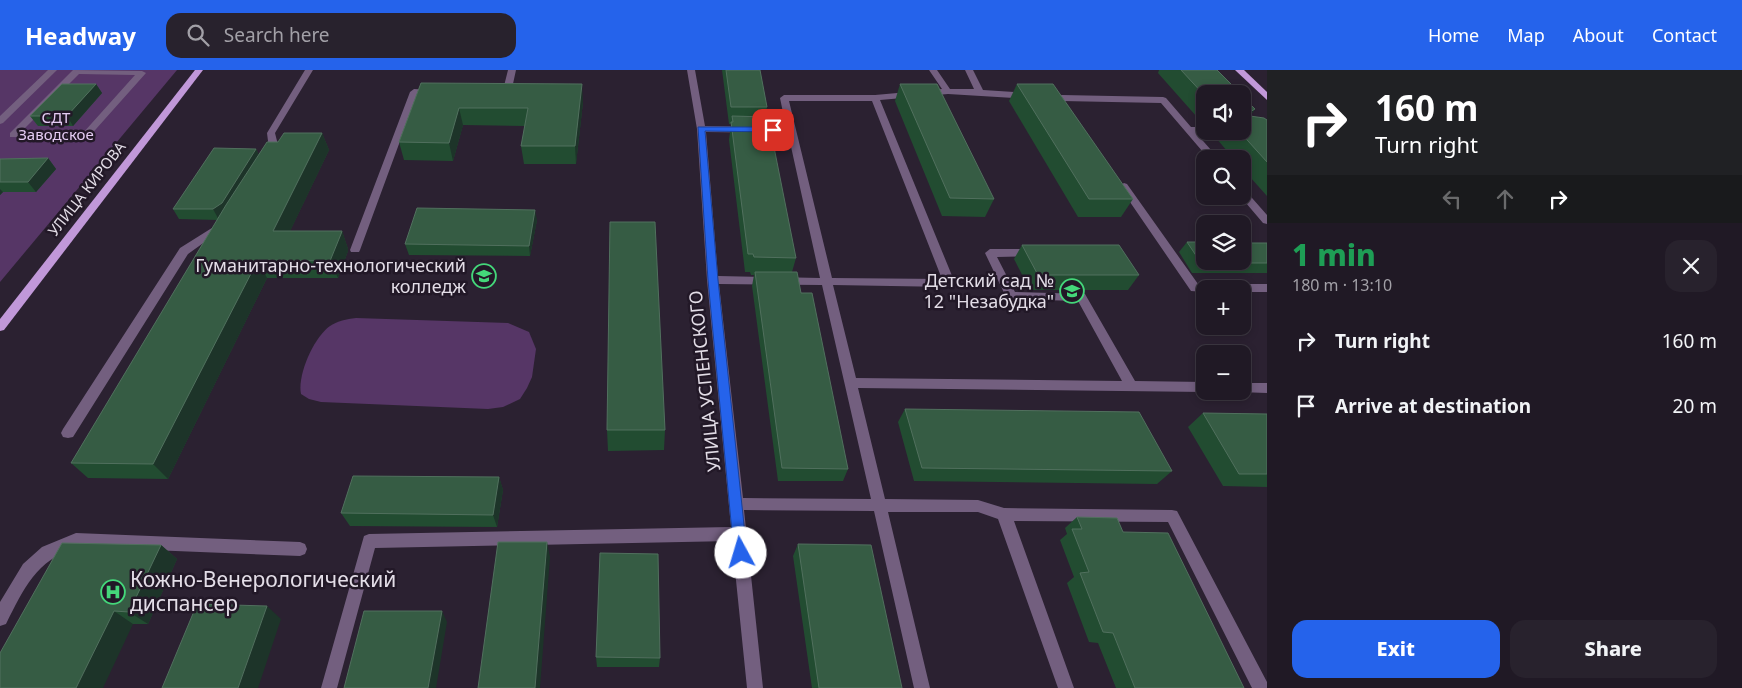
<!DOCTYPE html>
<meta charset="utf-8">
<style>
body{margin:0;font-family:"Noto Sans",sans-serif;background:#28222d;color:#f1f3f6;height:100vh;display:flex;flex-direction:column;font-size:19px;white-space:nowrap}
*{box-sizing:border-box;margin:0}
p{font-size:16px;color:#a2a0a7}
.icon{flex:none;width:28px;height:28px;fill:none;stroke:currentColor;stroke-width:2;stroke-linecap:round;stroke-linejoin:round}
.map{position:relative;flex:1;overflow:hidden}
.details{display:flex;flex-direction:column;background:#201925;width:475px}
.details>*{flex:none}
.hud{background:#202124;color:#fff;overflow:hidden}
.controls{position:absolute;left:1196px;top:15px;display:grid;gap:10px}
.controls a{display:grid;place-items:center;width:55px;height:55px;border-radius:10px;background:#201925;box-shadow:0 2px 8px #0003,0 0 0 1px #3d3842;font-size:25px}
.pin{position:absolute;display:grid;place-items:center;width:42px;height:42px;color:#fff;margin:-21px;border-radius:10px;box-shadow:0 2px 8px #0006}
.me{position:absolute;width:55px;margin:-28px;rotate:354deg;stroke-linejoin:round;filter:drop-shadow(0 0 4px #0008)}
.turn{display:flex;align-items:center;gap:18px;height:105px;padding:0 25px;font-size:22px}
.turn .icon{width:65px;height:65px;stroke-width:2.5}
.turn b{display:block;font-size:35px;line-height:42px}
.lanes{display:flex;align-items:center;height:48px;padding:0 25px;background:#0003;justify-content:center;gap:25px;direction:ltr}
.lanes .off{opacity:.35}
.round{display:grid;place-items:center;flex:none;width:52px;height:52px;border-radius:15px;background:#28222d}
.head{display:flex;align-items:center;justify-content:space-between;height:85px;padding:0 25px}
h1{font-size:30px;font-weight:800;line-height:38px;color:#1e9e55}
.action{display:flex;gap:10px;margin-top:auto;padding:10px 25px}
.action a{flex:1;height:58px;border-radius:15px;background:#2563eb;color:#fff;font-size:20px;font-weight:800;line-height:58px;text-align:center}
.action a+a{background:#28222d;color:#f1f3f6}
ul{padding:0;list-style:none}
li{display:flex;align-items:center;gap:15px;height:65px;padding:0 25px}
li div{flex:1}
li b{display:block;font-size:19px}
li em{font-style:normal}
header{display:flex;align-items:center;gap:30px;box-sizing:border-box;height:70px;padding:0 25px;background:#2563eb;color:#fff}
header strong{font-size:24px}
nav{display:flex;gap:28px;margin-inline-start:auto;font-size:18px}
.search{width:350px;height:45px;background:#28222d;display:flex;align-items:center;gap:12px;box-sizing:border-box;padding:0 18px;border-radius:15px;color:#a2a0a7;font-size:19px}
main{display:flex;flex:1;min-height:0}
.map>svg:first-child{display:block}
</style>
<header>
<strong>Headway</strong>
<div class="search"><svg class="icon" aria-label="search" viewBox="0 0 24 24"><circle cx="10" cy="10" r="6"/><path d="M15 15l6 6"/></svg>Search here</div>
<nav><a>Home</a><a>Map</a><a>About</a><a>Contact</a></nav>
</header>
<main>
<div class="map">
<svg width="1267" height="618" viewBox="0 0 1267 618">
<rect width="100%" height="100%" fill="#2b2131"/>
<g fill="#563666">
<path d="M0 0H177L0 212Z"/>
<path d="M356 248 508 253 529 262 536 279 532 307 527 318 520 329 503 337 488 339 321 332 309 329 301 324C297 305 314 267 330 256 338 251 346 249 356 248Z"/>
</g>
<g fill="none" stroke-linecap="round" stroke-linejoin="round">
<g fill="#735f7f" fill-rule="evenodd">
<path d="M48 0H57L3 53 0 54V46Z"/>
<path d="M73 0 142 1 146 3 88 68 10 67V63ZM79 4 135 5 83 63 21 62Z"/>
<path d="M305 0H313L275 63 279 79 272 89H266L264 87 269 79 267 63Z"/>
<path d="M508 0H516L511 23 507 26 498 25V21L503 20Z"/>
<path d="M687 0H695L705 56 786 57 780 28 784 25H875L942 19 929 0H937L950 19H974L965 0H973L983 20 1062 25 1163 27 1166 28 1191 57H1205V61L1208 62 1196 63 1219 89H1209L1161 33 1062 31 948 24 880 30 955 213 949 217 833 215 856 308 1122 311 1078 231 1007 229 985 183 990 179H1035L1039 180 1040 183 1039 186 997 187 1015 222 1085 224 1135 311 1205 312V321H1207L1205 322 858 318 885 429 978 430 1004 438 1172 440 1177 441 1267 612V618H1252L1168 452 1014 451 1074 618H1058L998 449 978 442H888L930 618H914L874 441 744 440 763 618H747L732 471 375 478 337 618H321L364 466 369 464 731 457 707 210 697 59ZM789 31H872L942 209 832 208ZM706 62 788 63 820 208 718 206ZM719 214 822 215 871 429 743 428Z"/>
<path d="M414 19 433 20 437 23 433 26 417 25 360 180 359 182H351L350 180 410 22Z"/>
<path d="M1124 113 1127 114 1198 214H1267V222H1242V219H1205V222L1191 221 1119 116Z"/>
<path d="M1242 119 1245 120 1267 145V154L1263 153 1240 126H1242Z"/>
<path d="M223 151 228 154 227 156 188 184 73 367 68 368 63 367 61 363 63 359 180 178Z"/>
<path d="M1242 313H1267V323L1238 322 1242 321Z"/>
<path d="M76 463 300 472 305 474 307 479 305 484 300 486 76 477C36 491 24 518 6 554L0 556V532L23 494 42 477Z"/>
</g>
<g fill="#c198d9" fill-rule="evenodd">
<path d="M195 0H203L4 260 0 261V249Z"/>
<path d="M1235 0H1244L1267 22V30Z"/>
</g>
</g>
<g fill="#224c31">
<path d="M722 0H760L767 37 765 47 796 188 792 202 801 223 848 399 843 411H778L752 216 754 205H751L750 202H745L729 70 731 54H729Z"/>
<path d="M1159 0H1217L1205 24V56L1158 3Z"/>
<path d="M421 13 583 32 576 94H524L521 76 525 56 463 55 453 91 404 90 399 72Z"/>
<path d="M96 14 102 23 73 56H38L30 46Z"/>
<path d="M900 14 994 129 985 147 942 146 895 31Z"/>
<path d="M1017 14 1133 129 1121 147H1078L1009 31Z"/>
<path d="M1242 26 1255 39 1250 46 1267 50V126L1242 98V89H1234L1210 61H1242Z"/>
<path d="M322 63 329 80 290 161H342L348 179V181L338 208H267L168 409 88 408 71 393 218 150 179 149 173 139 256 79 259 85 278 72Z"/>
<path d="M48 88 56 99 36 122H3L0 125V89Z"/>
<path d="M537 150 530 186 409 185 405 174Z"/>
<path d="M1187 172 1267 173V203H1192L1179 182Z"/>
<path d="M1022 175 1139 205 1128 220H1030L1014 189Z"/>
<path d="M905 339 1172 401 1157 414 914 411 898 352Z"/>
<path d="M1203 343 1267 344V417L1223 416 1188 357Z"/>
<path d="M607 360H665L664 380 608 381Z"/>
<path d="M499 407 503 420 497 457 350 456 341 443Z"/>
<path d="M1077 447 1123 462 1244 618H1116L1098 573 1089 572 1067 513 1074 507 1060 470 1067 464 1065 458Z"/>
<path d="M798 474 902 618H812L793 486Z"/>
<path d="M161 475 177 489 148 554H133L0 618Z"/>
<path d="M596 587 660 588 659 597H597Z"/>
</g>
<g fill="#1d3429">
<path d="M96 14 102 23 73 56 67 46Z"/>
<path d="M582 14 583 32 576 94 575 76Z"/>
<path d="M459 38 463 55 453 91 449 73Z"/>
<path d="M1255 39 1242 56 1250 42Z"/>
<path d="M322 63 329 80 282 178 273 161Z"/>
<path d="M256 79 261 89 219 150 213 139Z"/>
<path d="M48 88 56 99 36 122 28 112Z"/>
<path d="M0 119 3 122 0 125Z"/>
<path d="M535 140 537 150 530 186 529 176Z"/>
<path d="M342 161 348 179V181L338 208 330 191Z"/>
<path d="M258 190 267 208 168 409 153 394Z"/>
<path d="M499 407 503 420 497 457 493 445Z"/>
<path d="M547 472 550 487 540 618H535Z"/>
<path d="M161 475 177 489 148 554 129 542Z"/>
<path d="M267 536 281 549 258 618H238Z"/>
<path d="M114 541 133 554 103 618H76Z"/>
<path d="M442 541 447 552 436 618H428Z"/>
</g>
<g fill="#365c44" stroke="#51705e">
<path d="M726 0H760L767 37H731Z"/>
<path d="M1181 0H1217L1241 24H1205V26Z"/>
<path d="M421 13 582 14 575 76H521L528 38H459L449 73 399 72Z"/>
<path d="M62 14H96L67 46H30Z"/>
<path d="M900 14H937L994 129 950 128Z"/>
<path d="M1017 14H1053L1133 129H1089Z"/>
<path d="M1242 26 1255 39 1250 42V46L1264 48 1267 50V92L1239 61H1242Z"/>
<path d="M732 46 768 47 796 188 754 187 753 184H748L731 52H733Z"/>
<path d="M284 63H322L273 161H342L341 164 330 191 258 190 153 394 71 393 226 135 267 72H278Z"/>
<path d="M214 78 256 79 222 133 213 139H173Z"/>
<path d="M48 88 28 112H0V89Z"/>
<path d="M417 138 535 140 529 176 405 174Z"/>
<path d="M610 152H655L665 360H607Z"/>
<path d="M1187 172H1205V191H1242V173H1267V193H1201Z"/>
<path d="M1022 175H1119L1139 205H1038Z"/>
<path d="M755 202H797L801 223H812L848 399 782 398Z"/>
<path d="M905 339 1139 342 1172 401 922 398Z"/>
<path d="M1203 343 1267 344V404H1239Z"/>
<path d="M353 406 499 407 493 445 341 443Z"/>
<path d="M1077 447 1117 448 1123 462 1168 463 1244 618H1135L1113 563 1103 562 1080 503 1089 502 1072 459H1082Z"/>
<path d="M498 472H547L535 618H478Z"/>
<path d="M62 473 161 475 129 542 114 541 76 618H0V583Z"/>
<path d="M798 474 871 475 902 618H819Z"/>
<path d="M600 483 658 484 660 588 596 587Z"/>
<path d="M197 534 267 536 238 618H162Z"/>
<path d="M364 541H442L428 618H344Z"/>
</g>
<path fill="#2563eb" stroke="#184099" d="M698 57H773L777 60 773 62 705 61 718 210 747 483 745 487 741 489 736 487 734 483 708 210Z"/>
<defs>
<g id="university-ring" transform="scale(1.25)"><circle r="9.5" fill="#221827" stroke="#44d77a" stroke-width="1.5"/><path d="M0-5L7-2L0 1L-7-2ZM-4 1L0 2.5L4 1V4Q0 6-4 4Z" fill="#44d77a"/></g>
<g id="school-ring" transform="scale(1.25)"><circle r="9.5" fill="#221827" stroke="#44d77a" stroke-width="1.5"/><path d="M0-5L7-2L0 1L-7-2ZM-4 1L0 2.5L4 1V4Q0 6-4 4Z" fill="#44d77a"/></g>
<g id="hospital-ring" transform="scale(1.25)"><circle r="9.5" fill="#221827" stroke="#44d77a" stroke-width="1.5"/><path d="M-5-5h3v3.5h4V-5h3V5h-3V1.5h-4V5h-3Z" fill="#44d77a"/></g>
</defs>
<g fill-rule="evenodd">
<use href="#university-ring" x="484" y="206"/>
<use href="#school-ring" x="1072" y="221"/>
<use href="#hospital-ring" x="113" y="522"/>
</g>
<g text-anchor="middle" stroke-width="5" stroke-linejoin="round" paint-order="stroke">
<g font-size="15" fill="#e5ccf4" stroke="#221827">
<text x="56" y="53">СДТ<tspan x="56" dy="17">Заводское</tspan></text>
</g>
<g font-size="15" fill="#e3dde7" stroke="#221827">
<text transform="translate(87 119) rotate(-52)" y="5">УЛИЦА КИРОВА</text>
</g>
<g font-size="18" fill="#e3dde7" stroke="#221827" text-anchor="end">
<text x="466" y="202">Гуманитарно-технологический<tspan x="466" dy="21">колледж</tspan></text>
<text x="1054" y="217">Детский сад №<tspan x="1054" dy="21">12 "Незабудка"</tspan></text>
</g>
<g font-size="18" fill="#e3dde7" stroke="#221827">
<text transform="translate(705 311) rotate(-96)" y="6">УЛИЦА УСПЕНСКОГО</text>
</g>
<g font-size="21" fill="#e3dde7" stroke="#221827" text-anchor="start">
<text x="130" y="517">Кожно-Венерологический<tspan x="130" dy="24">диспансер</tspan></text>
</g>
</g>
</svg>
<div class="controls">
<a><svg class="icon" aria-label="sound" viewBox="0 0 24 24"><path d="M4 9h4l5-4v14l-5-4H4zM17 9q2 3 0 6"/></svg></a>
<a><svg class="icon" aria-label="search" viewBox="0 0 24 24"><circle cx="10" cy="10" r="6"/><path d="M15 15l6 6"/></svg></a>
<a><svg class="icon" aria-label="layers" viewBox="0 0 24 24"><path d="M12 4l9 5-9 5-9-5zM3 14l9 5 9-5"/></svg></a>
<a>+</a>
<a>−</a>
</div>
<div class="pin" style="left:773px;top:60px;background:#d93025"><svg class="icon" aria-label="arrive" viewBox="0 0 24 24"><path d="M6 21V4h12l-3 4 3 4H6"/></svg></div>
<svg class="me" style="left:741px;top:483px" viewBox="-20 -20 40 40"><circle r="19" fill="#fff"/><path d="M0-13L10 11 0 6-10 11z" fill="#2563eb"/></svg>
</div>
<section class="details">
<div class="hud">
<div class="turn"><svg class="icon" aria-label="right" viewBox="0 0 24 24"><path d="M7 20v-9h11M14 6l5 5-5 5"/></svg><div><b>160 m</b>Turn right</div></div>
<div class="lanes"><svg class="icon off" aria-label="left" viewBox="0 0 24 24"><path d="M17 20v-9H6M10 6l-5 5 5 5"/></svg><svg class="icon off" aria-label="ahead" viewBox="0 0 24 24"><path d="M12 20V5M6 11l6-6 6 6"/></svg><svg class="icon" aria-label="right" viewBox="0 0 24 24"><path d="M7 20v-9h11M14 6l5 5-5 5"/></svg></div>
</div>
<div class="head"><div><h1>1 min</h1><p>180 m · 13:10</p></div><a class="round"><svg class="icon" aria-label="close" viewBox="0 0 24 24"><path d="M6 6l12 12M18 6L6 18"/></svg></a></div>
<ul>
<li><svg class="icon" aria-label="right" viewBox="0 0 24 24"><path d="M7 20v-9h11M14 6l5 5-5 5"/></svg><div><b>Turn right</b></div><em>160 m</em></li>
<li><svg class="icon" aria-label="arrive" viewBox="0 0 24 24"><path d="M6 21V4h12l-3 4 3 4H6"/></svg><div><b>Arrive at destination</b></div><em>20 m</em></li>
</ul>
<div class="action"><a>Exit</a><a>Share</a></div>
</section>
</main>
